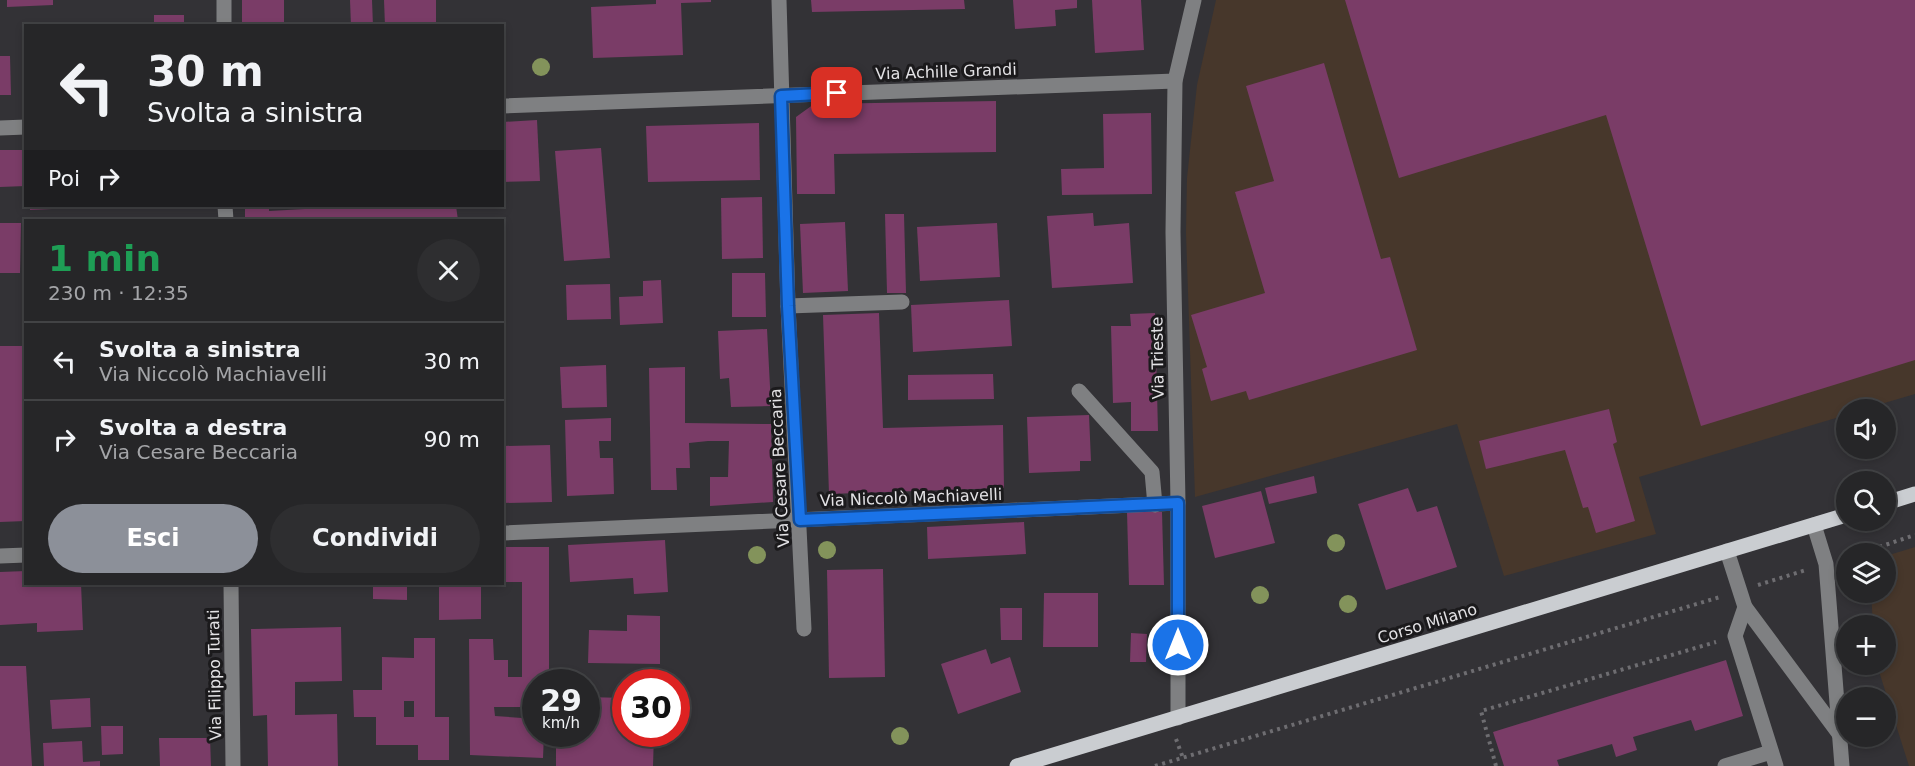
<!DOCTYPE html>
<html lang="it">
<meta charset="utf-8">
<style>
body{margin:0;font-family:"DejaVu Sans",sans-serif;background:#2e2e30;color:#f1f3f6;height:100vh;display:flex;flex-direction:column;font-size:22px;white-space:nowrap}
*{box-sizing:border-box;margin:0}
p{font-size:20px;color:#a4a5a8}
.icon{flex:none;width:33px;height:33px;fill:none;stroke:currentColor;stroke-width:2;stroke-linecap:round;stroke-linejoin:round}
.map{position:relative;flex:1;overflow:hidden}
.drawer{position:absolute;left:24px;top:219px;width:480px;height:366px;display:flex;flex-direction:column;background:#262628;border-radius:0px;box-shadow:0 3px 9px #0003,0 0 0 2px #424345}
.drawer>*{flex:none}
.top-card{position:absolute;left:24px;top:24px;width:480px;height:183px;border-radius:0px;box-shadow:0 3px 9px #0003,0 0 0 2px #424345;background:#262628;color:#f1f3f6;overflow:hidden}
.tools{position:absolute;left:1836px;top:399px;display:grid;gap:12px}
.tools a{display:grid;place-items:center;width:60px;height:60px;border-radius:50%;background:#262628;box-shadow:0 3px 9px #0003,0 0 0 2px #424345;font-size:30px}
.speed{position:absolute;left:522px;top:669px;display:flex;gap:12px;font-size:30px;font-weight:700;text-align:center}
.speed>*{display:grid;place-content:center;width:78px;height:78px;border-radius:50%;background:#262628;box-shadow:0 3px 9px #0003,0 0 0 2px #424345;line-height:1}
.speed small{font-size:15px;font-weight:400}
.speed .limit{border:9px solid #d22;background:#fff;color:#111}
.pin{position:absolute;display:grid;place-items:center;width:51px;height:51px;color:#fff;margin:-26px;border-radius:12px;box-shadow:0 3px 9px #0006}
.me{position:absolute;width:66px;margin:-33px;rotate:0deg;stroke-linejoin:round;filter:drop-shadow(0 0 4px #0008)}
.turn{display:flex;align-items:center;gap:21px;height:126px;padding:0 24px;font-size:27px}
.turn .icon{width:78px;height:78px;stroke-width:2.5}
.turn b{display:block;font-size:42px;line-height:51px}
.then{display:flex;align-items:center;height:57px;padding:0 24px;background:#0003;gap:12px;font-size:22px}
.round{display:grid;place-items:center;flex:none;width:63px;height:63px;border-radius:32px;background:#2e2e30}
.head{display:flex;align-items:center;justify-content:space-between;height:102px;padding:0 24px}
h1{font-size:36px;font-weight:600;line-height:45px;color:#1e9e55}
.cta{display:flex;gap:12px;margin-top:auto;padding:12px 24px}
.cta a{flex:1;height:69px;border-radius:36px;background:#8c9099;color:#fff;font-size:24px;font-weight:600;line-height:69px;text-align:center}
.cta a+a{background:#2e2e30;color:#f1f3f6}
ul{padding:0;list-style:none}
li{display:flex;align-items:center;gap:18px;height:78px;padding:0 24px;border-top:2px solid #424345}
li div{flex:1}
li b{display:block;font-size:22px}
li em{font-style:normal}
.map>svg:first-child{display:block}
</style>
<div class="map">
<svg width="1915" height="766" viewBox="0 0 1915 766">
<rect width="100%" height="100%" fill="#333236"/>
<g fill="#47372b">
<path d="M1216 0H1915V394L1864 409 1846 410V415L1639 477 1656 534 1504 576 1457 424 1195 497 1186 233 1187 178 1197 85Z"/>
<path d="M1915 547V766H1909L1877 665 1886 664V626L1873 625 1871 593 1886 592V556Z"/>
</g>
<g fill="#7a3c67" fill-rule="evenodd">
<path d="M7 0H53V5L7 7Z"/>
<rect x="242" y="0" width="42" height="26"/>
<path d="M350 0H372L373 26H351Z"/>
<path d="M384 0H436V26H385Z"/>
<path d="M656 0H711V2L681 3 683 55 593 58 591 7 656 4Z"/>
<path d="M811 0H964L965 9 812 12Z"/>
<path d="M1013 0H1077V8L1055 10 1056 26 1015 29Z"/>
<path d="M1092 0H1141L1144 50 1095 53Z"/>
<path d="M1345 0H1915V360L1701 426 1606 115 1399 178Z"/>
<rect x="154" y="15" width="30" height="11"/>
<path d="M0 56H10L11 95H0Z"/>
<path d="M1324 63 1381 259 1390 257 1417 350 1249 400 1246 391 1211 401 1202 369 1207 367 1191 315 1265 293 1235 192 1274 181 1246 86Z"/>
<path d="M996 101V152L834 154 835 194H797L796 117 814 104Z"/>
<path d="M1151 113 1152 194 1062 195 1061 169 1104 168 1103 114Z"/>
<path d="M537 120 540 181 502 182V122Z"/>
<path d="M759 123 760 180 648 182 646 126Z"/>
<path d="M601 148 610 258 564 261 555 151Z"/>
<path d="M0 150H26V186L0 187Z"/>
<path d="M762 197 763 258 722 259 721 198Z"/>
<path d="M30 206H52V209L30 210Z"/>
<path d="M245 206H269V211L340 207V206H456L458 220H245Z"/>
<path d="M1093 213 1094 226 1129 223 1133 283 1052 288 1047 216Z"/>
<path d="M885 214H904L906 293H887Z"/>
<path d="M845 222 848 291 803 293 800 224Z"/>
<path d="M0 223H21L20 273H0Z"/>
<path d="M997 223 1000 277 920 281 917 227Z"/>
<path d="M732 273H765L766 317H732Z"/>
<path d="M661 280 663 323 620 325 619 297 643 296V281Z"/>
<path d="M610 284 611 319 567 320 566 285Z"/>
<path d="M1009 300 1012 346 913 352 911 305Z"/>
<path d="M879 313 883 428 1003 425 1004 488 829 494 823 315Z"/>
<path d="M1155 313 1158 431H1131V402L1113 403 1111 326H1131L1130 314Z"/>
<path d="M767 329 771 406 731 407 729 378 720 379 718 331Z"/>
<path d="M0 346H26V521L0 522Z"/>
<path d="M606 365 607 407 562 408 560 367Z"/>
<path d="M685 367V423L771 424 773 502 710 506V477H728L729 441H708L689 443 690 468H676L677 490H651L649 368Z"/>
<path d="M993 374 994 399 908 400V375Z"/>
<path d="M1609 409 1617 442 1613 444 1635 521 1596 533 1588 507 1583 508 1565 450 1486 469 1479 441Z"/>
<path d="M1089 415 1091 461H1080V471L1029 473 1027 417Z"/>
<path d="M611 418V441H599L600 458H613L614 494 567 496 565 420Z"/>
<path d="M550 445 552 502 502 503V446Z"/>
<path d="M1314 476 1317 493 1269 504 1265 488Z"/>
<path d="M1408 488 1417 512 1437 506 1457 567 1386 590 1358 504Z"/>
<path d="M1261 491 1275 543 1215 558 1202 506Z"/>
<path d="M1127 512H1162L1164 585H1129Z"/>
<path d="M1024 522 1026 554 928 559 927 527Z"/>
<path d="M665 540 668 592 634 594 633 578 570 582 568 545Z"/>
<path d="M502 547H549V682H536V707H494L495 716 536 719V734H544L543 758 470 755 469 639H493L494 660H508V677H522V582H502Z"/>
<path d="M883 569 885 677 829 678 827 570Z"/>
<path d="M26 571V584H35V586L81 584 83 630 37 632V623L0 625V572Z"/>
<path d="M373 584H407V600L373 599Z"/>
<path d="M439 584H481V619L439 620Z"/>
<path d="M1044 593H1098V647H1043Z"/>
<path d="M1000 608H1022V640H1001Z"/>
<path d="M627 615 660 616V664L588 663 589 630 627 631Z"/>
<path d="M341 627 342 681 295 682V715L337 714 338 766H268L267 715 253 716 251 629Z"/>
<path d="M1131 633 1147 634 1146 662H1130Z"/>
<path d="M414 638H435V717H449V760H418V745H376V717H354L353 690H382V657L414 658ZM404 701H414V717H404Z"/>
<path d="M986 649 991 664 1010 657 1021 692 958 714 941 664Z"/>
<path d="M1726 660 1743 716 1695 731 1691 720 1633 737 1637 750 1616 757 1612 744 1557 760 1559 766H1504L1493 732Z"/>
<path d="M0 666H26L32 766H0Z"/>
<path d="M586 697 626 698V734H654L653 766H556V734H586Z"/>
<path d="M90 698 91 727 52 729 50 700Z"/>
<path d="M101 726H123V754L102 755Z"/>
<path d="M159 738H210L211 766H160Z"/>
<path d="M82 741 83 762 100 761V766H44L43 743Z"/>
</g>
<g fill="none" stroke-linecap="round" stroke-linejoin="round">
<g stroke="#6e6d71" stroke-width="4" stroke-dasharray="3 4.5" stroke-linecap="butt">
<path d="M1858 554 1915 535"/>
<path d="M1758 585 1806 570"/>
<path d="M1176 739 1183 758"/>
<path d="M1155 766 1720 597"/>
<path d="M1496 766 1481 711 1716 642"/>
</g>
<g stroke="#7f8082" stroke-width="15">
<path d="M224 0V26"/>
<path d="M779 0 788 306 804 629"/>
<path d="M502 106 1175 81"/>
<path d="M0 128 26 127"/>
<path d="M225 206 226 220"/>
<path d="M788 306 902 302"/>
<path d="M1079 391 1152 472 1155 505"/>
<path d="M1814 525 1826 564 1842 766"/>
<path d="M502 533 1178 503"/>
<path d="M1727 551 1745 607 1840 735"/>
<path d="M0 556 26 555"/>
<path d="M231 584 233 766"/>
<path d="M1745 607 1735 636 1776 766"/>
<path d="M1178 718V503L1173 232 1175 81 1194 0"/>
<path d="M1725 766 1771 752"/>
</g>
<g stroke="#cacdd1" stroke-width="15">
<path d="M1886 503 1915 494"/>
<path d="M1017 766 1846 515"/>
</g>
</g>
<g fill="#83935b">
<circle cx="541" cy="67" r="9"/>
<circle cx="1336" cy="543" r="9"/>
<circle cx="827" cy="550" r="9"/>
<circle cx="757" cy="555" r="9"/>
<circle cx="1260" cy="595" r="9"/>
<circle cx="1348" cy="604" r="9"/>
<circle cx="900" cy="736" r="9"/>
</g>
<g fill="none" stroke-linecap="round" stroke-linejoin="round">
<g stroke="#114b97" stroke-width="15">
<path id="route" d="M837 93 781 96 788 306 800 520 1178 503V645"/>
</g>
<use href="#route" stroke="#1a73e8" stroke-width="10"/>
</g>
<g text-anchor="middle" stroke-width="6" stroke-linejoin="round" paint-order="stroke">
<g font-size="16" fill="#e3e2e5" stroke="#1b1a1c">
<text transform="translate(946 71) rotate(-2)" y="6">Via Achille Grandi</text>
<text transform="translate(1157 358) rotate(-91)" y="6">Via Trieste</text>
<text transform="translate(779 468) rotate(-93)" y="6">Via Cesare Beccaria</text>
<text transform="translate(911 497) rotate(-2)" y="6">Via Niccolò Machiavelli</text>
<text transform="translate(1427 623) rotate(-17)" y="6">Corso Milano</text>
<text transform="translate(214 675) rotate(-91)" y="6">Via Filippo Turati</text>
</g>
</g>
</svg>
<div class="tools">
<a><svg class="icon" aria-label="sound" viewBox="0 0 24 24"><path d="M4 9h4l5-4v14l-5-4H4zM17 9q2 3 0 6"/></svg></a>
<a><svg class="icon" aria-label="search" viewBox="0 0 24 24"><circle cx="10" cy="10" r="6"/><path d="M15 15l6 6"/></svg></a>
<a><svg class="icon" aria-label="layers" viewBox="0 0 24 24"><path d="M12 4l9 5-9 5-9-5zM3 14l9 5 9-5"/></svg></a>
<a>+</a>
<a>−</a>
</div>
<div class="speed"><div>29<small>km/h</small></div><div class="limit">30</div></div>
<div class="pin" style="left:837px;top:93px;background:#d93025"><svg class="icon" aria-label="arrive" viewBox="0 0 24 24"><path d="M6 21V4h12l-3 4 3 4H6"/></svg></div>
<svg class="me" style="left:1178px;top:645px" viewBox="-20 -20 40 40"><circle r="17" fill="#1a73e8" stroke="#fff" stroke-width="3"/><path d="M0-11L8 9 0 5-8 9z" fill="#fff"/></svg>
<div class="top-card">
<div class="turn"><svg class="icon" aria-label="left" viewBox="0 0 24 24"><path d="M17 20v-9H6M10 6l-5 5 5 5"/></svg><div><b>30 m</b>Svolta a sinistra</div></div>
<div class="then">Poi<svg class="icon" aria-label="right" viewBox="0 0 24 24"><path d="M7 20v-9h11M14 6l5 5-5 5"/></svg></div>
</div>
<section class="drawer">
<div class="head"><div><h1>1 min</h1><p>230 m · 12:35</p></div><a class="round"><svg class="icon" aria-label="close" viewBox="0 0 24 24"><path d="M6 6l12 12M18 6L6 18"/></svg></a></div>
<ul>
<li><svg class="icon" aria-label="left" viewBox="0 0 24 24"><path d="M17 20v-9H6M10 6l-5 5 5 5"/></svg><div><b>Svolta a sinistra</b><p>Via Niccolò Machiavelli</p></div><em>30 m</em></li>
<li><svg class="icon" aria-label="right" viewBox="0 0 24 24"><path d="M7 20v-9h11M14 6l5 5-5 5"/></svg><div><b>Svolta a destra</b><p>Via Cesare Beccaria</p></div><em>90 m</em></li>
</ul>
<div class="cta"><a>Esci</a><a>Condividi</a></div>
</section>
</div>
